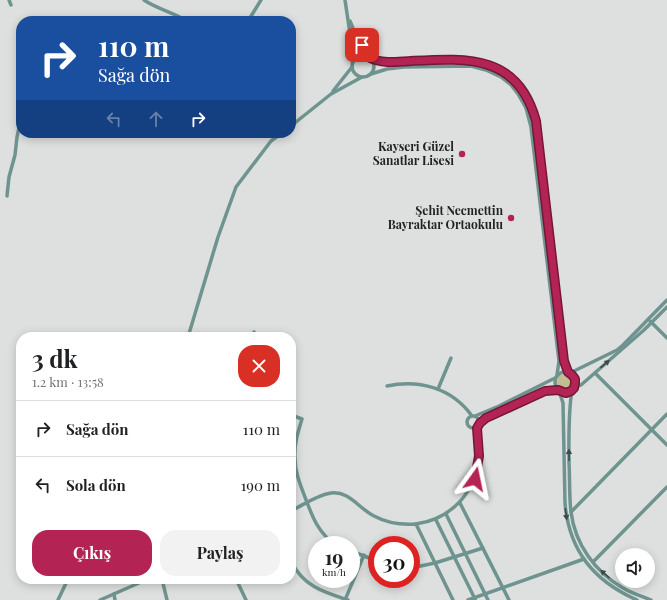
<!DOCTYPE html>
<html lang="tr">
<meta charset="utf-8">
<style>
body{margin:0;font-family:"Playfair Display",serif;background:#f2f2f2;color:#202124;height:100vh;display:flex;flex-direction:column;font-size:15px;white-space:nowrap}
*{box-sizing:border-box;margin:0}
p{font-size:13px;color:#757577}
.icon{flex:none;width:22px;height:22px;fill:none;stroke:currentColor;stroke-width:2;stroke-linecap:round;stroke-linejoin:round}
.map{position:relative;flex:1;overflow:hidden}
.sheet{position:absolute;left:16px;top:332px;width:280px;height:252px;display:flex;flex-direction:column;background:#fff;border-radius:16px;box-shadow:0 2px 10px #0003}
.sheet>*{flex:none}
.hud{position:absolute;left:16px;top:16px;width:280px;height:122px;border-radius:16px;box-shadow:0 2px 10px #0003;background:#1a4fa0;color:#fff;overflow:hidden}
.controls{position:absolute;left:615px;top:548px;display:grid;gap:8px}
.controls a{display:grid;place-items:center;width:40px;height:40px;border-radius:50%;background:#fff;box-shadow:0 2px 10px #0003;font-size:20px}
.speed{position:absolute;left:308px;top:536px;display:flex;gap:8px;font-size:20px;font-weight:700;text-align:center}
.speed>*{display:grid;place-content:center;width:52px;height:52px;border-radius:50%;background:#fff;box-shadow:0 2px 10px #0003;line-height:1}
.speed small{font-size:10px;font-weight:400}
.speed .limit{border:6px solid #d22;background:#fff;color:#111}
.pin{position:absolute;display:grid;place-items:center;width:34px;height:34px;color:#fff;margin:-17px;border-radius:8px;box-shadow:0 2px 6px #0006}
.me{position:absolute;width:44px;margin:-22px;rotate:12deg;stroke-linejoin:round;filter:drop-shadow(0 0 3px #0008)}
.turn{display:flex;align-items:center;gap:14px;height:84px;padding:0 16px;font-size:18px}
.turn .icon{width:52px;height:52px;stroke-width:2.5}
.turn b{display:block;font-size:28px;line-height:34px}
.lanes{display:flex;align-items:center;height:38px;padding:0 16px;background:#0003;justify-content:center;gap:20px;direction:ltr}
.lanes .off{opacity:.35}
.round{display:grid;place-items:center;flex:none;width:42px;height:42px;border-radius:16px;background:#f2f2f2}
.head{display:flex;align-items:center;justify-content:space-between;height:68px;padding:0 16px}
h1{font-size:24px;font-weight:700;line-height:30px}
.button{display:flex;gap:8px;margin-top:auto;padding:8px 16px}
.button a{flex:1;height:46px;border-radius:16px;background:#b32354;color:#fff;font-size:16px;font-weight:700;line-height:46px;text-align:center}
.button a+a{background:#f2f2f2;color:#202124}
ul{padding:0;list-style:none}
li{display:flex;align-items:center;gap:12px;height:56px;padding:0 16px;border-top:1px solid #e0e0e0}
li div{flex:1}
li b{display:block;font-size:15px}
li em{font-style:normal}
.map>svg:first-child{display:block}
</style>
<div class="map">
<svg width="667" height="600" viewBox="0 0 667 600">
<rect width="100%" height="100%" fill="#dde0de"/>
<circle fill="#c5bc92" cx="565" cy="382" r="8"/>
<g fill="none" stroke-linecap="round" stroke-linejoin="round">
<g stroke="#6f9490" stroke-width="3.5">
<path d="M9 0 11 5"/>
<path d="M144 0C157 9 173 12 187 21"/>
<path d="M345 0 352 47 353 62"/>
<path d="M248 21 261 0"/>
<path d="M350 21 355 33 369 57"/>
<circle cx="363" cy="66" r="11"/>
<path d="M370 58C385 62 398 62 413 61 469 59 518 54 536 121L564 361 568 372"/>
<path d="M371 74 387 69 404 67 471 66 486 70 501 77 511 85 518 94 526 108 531 127 559 361 557 375"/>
<path d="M333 91 352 67"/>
<path d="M291 126 331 94 362 77"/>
<path d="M7 196 9 177 15 155 17 137 21 118"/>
<path d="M650 321 667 338"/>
<path d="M188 337 218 237 236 187 271 141 282 133"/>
<path d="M253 337 254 332"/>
<circle cx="565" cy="382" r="10"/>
<path d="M570 373 617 350 623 345 667 300"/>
<path d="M595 373 667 445"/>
<path d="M387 386C419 379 452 388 472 416"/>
<path d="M574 388 581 385 644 330 667 307"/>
<path d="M438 389 451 358"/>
<path d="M572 390C568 414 569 438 569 463 570 479 569 496 571 512 575 544 595 572 623 588 631 593 641 596 651 600"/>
<path d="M559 391 563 403 565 503C569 551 594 581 637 600"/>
<path d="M291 415 302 419C298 432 294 444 295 458 295 472 300 484 305 497 312 516 318 533 336 545"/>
<circle cx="473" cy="422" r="6"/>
<path d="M475 416 499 406 555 378"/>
<path d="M480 423 486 418 545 391 558 390"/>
<path d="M460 503 509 600"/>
<path d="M291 511C303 505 317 495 331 493 350 491 358 508 374 516 387 523 402 525 416 524L453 600"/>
<path d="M571 512 667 414"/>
<path d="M446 514 488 600"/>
<path d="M436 520 475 599"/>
<path d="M416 524C452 519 477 491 479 455 480 446 478 437 477 428"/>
<path d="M351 551 377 561"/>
<path d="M291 561C303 586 323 592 348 600"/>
<path d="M593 562 667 487"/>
<path d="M411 568 435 563 483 548"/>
<path d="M162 579 167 600"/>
<path d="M236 579 246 600"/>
<path d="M114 594 115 600"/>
<path d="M58 600 68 579"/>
<path d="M100 600 148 579"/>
<path d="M345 600 364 555"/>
<path d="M468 600 584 559"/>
</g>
</g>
<defs><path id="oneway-solid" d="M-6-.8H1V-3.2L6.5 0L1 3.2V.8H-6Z"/></defs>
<g fill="#3c4b48">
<use href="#oneway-solid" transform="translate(605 364) rotate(-41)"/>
<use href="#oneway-solid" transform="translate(569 455) rotate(-91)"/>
<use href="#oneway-solid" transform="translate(566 514) rotate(82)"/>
<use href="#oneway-solid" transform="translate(605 574) rotate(-138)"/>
</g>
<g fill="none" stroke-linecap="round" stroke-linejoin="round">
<g stroke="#741737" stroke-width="10">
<path id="route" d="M362 45 368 57C380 64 398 62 411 61 467 58 518 54 536 121L564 361 568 372 572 375 575 379V383L574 388 571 391 566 393 558 390 545 391 486 418 480 423 477 428 479 456 475 479"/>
</g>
<use href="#route" stroke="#b32354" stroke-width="7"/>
</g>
<g fill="#b32354" stroke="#dde0de" stroke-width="1.5">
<circle cx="462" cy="154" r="4"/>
<circle cx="511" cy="218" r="4"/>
</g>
<g text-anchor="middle" stroke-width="3" stroke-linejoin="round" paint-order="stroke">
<g font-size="12" font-weight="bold" fill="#212322" stroke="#dde0de" text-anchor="end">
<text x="454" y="151">Kayseri Güzel<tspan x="454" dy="14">Sanatlar Lisesi</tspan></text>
<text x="503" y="215">Şehit Necmettin<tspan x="503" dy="14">Bayraktar Ortaokulu</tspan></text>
</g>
</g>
</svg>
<div class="controls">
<a><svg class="icon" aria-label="sound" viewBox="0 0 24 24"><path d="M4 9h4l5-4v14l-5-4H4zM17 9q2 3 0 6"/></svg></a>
</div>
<div class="speed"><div>19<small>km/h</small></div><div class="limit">30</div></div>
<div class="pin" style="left:362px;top:45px;background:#d93025"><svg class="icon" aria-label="arrive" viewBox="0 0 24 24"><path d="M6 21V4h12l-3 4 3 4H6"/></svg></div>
<svg class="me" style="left:475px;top:479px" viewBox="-20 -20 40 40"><path d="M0-17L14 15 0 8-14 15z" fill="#b32354" stroke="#fff" stroke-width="4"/></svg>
<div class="hud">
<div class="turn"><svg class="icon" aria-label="right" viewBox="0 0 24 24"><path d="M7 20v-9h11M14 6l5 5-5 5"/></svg><div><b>110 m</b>Sağa dön</div></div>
<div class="lanes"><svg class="icon off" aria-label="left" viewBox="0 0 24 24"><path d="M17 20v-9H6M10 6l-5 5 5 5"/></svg><svg class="icon off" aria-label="ahead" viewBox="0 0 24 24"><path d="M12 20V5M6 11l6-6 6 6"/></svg><svg class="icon" aria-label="right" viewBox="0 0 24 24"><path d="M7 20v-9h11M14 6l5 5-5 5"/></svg></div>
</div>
<section class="sheet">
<div class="head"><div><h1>3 dk</h1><p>1.2 km · 13:58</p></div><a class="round" style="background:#d93025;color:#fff"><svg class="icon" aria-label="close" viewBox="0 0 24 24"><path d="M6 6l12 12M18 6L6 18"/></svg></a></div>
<ul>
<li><svg class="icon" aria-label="right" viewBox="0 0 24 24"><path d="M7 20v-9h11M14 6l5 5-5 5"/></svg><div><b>Sağa dön</b></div><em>110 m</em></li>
<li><svg class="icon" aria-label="left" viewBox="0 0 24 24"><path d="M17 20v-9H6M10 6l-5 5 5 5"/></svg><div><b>Sola dön</b></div><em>190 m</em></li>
</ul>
<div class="button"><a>Çıkış</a><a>Paylaş</a></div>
</section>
</div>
